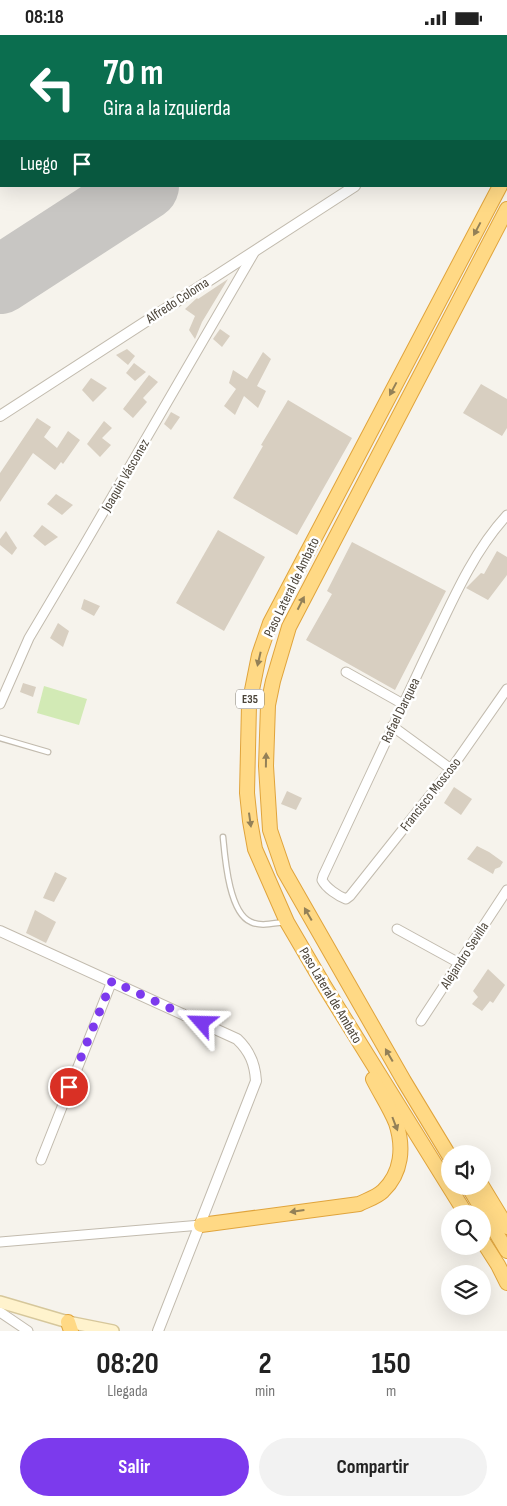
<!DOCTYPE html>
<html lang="es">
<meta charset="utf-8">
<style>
body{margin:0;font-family:"Sofia Sans Condensed",sans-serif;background:#f2f2f2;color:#222;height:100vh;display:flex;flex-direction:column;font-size:19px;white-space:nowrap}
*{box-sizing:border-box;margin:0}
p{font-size:16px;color:#767676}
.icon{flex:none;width:28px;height:28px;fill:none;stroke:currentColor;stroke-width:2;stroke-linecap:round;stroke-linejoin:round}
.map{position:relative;height:1296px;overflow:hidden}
.drawer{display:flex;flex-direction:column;background:#fff;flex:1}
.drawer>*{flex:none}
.hud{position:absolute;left:0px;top:0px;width:508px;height:152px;box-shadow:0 5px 20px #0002;background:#0b6e4f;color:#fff;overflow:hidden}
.controls{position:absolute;left:441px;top:1110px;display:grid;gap:10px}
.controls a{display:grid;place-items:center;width:50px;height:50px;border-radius:50%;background:#fff;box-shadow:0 5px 20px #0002;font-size:25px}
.pin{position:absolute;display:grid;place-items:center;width:42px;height:42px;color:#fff;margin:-21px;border:2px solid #fff;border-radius:50%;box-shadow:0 1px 5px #0007}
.me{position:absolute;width:55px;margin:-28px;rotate:295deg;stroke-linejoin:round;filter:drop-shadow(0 0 4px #0008)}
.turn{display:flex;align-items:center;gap:18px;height:105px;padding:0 20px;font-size:22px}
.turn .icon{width:65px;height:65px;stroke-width:2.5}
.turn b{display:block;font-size:35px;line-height:42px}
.then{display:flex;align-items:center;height:48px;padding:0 20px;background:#0003;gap:10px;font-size:19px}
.eta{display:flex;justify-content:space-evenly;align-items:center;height:85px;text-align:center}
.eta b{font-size:30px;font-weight:700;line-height:35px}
.button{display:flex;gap:10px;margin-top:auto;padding:10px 20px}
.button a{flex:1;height:58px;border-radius:30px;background:#7c3aed;color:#fff;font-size:20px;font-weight:700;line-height:58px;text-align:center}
.button a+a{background:#f2f2f2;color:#222}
.status{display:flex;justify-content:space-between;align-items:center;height:35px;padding:0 25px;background:#fff;direction:ltr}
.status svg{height:14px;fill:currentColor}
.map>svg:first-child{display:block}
</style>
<div class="status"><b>08:18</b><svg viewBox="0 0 49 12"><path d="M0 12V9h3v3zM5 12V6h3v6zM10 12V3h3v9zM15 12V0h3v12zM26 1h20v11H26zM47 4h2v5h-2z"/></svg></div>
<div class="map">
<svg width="507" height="1296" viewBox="0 0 507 1296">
<rect width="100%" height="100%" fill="#f6f3ec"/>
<path fill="#d2eab5" d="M44 651 87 664 79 690 37 678Z"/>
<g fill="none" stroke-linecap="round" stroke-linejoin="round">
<path stroke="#c8c6c3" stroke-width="68" d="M0 245 145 151"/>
</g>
<g fill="#d8cfc1">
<path d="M228 244 202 287 195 304 189 295 195 281 185 274 197 263 198 264Z"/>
<path d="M220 294 230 301 222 312 213 304Z"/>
<path d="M127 314 135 321 128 330 116 320Z"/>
<path d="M263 317 271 324 257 351 266 356 258 373 244 361 235 380 224 371 236 354 229 348 233 335 247 344Z"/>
<path d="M134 328 146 337 135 346 126 338Z"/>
<path d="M149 340 158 347 143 363 147 367 133 383 123 374Z"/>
<path d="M91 343 107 353 93 367 82 355Z"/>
<path d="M481 349 507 364V393L502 401 463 378Z"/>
<path d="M288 365 352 403 297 500 233 463 263 411 261 410Z"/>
<path d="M171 377 180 382 171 395 164 389Z"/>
<path d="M37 383 51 392 44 402 57 413 68 396 80 405 63 429 61 427 55 435 33 418 0 467V438Z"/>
<path d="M104 386 112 393 102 403 111 410 100 422 87 409Z"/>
<path d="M56 459 73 470 62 480 47 469Z"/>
<path d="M42 490 58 502 45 511 33 501Z"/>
<path d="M218 495 265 522 224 596 176 568Z"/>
<path d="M6 496 17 513 12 520 0 510V504Z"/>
<path d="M352 507 446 556 395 655 306 605 332 559 327 556Z"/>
<path d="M497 516 507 522V540L488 565 466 553 481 538 484 539Z"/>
<path d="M84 564 100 571 94 581 81 574Z"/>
<path d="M58 588 69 596 63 612 50 603Z"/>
<path d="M23 648 36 652 33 662 20 657Z"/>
<path d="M454 752 472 764 461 780 444 768Z"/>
<path d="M287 756 302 763 296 775 281 769Z"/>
<path d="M477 811 489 817 503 827 500 832 495 834 493 839 467 824Z"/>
<path d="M55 837 67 843 54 867 43 863Z"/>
<path d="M35 875 56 887 46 908 26 898Z"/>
<path d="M488 934 505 950 493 968 490 966 482 976 472 969 478 962 473 956Z"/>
</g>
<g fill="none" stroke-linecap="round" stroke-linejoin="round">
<g stroke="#c2bbae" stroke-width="7">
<g id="service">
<path d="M0 703 48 717"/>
<path d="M223 802C225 823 229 878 251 887 261 892 274 888 285 887"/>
</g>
</g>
<g stroke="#c2bbae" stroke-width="11">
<g id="minor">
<path d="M149 1 151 0"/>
<path d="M0 97 1 96"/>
<path d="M507 480C470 520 448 576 424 625 390 697 357 769 323 841L322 845C326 853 338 861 346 864L350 861 451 734 507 654"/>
<path d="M346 637 403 669"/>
<path d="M0 669 29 603 83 512 255 216"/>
<path d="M392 691 451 734"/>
<path d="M397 894 459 928"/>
<path d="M421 986 507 855"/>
<path d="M41 1125 112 946"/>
<path d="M0 1207 201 1190"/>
<path d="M0 1277 28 1296"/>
</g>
</g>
<g stroke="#c2bbae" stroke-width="12">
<g id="tertiary">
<path d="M475 0 476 1"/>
<path d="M506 62H507"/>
<path d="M0 381 355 151"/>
<path d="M0 896 237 1004C250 1016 255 1029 256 1046L158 1296"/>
</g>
</g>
<g stroke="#d6c79b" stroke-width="14">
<path id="secondary" d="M0 1267 68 1287 113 1296"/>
</g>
<g stroke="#e0a43c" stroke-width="16">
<g id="trunk">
<path d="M506 139 507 137"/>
<path d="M450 1122 404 1046 284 836 270 795 266 731 268 670 273 646 289 592 507 174"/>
<path d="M468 1151 507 1216"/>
<path d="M482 1151 507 1192"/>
<path d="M466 1179 325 952 287 887 255 814 250 786 247 758 249 670 259 620 270 588 500 151"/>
<path d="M201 1190 359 1169C367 1165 377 1162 383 1156 402 1138 404 1112 396 1088 390 1073 380 1058 373 1044"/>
<path d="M482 1205 498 1230 507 1248"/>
<path d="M68 1287 71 1296"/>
</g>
</g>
<use href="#service" stroke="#fff" stroke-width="4.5"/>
<use href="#minor" stroke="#fff" stroke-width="9"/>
<use href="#tertiary" stroke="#fff" stroke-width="10"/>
<use href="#secondary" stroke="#fff3cd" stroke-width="11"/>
<use href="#trunk" stroke="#ffd985" stroke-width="14"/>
</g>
<defs><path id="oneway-solid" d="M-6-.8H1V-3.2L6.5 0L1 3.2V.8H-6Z" transform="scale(1.25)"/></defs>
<g fill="#938057">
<use href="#oneway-solid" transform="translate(477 194) rotate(118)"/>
<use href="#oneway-solid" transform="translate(393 354) rotate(118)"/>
<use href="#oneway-solid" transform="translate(301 568) rotate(-63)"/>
<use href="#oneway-solid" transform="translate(259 624) rotate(103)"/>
<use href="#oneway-solid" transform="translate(266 725) rotate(-89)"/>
<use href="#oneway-solid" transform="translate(250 785) rotate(82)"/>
<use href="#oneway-solid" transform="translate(308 879) rotate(-120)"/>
<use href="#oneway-solid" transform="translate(389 1020) rotate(-120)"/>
<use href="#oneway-solid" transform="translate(395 1089) rotate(69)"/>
<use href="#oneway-solid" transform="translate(297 1176) rotate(172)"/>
</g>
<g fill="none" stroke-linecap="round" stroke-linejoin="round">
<path stroke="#7c3aed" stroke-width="9" stroke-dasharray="0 16.2" d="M69 1052 112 946 202 988"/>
</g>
<g text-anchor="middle" stroke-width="5" stroke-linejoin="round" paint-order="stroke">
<rect fill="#fff" stroke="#817c74" stroke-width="1" x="236" y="654.5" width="28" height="19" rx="4"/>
<g font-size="12" font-weight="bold" fill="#4b4439">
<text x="250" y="668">E35</text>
</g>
<g font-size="14" fill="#4b4439" stroke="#fff">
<text transform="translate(177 265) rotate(-33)" y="5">Alfredo Coloma</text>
<text transform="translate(125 440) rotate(-60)" y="5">Joaquin Vásconez</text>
<text transform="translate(291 552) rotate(-64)" y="5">Paso Lateral de Ambato</text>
<text transform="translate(400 675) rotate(-64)" y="5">Rafael Darquea</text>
<text transform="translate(430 759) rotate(-52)" y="5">Francisco Moscoso</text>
<text transform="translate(464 920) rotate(-57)" y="5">Alejandro Sevilla</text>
<text transform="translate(331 960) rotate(59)" y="5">Paso Lateral de Ambato</text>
</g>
</g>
</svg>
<div class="controls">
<a><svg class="icon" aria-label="sound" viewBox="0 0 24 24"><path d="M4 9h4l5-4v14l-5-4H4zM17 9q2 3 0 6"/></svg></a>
<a><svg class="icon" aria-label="search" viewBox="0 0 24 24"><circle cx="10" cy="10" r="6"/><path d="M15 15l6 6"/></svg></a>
<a><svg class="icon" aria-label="layers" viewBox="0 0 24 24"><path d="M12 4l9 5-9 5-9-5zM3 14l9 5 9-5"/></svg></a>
</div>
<div class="pin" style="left:69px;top:1052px;background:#d93025"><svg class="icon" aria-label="arrive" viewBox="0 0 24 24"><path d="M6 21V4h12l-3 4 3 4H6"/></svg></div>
<svg class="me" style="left:202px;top:988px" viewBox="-20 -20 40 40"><path d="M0-17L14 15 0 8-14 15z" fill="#7c3aed" stroke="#fff" stroke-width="4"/></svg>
<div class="hud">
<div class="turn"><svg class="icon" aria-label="left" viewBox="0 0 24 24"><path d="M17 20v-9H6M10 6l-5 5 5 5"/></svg><div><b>70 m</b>Gira a la izquierda</div></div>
<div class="then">Luego<svg class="icon" aria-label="arrive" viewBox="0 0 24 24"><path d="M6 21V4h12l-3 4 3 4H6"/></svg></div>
</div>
</div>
<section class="drawer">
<div class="eta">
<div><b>08:20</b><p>Llegada</p></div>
<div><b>2</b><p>min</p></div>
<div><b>150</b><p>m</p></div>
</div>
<div class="button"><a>Salir</a><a>Compartir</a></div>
</section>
